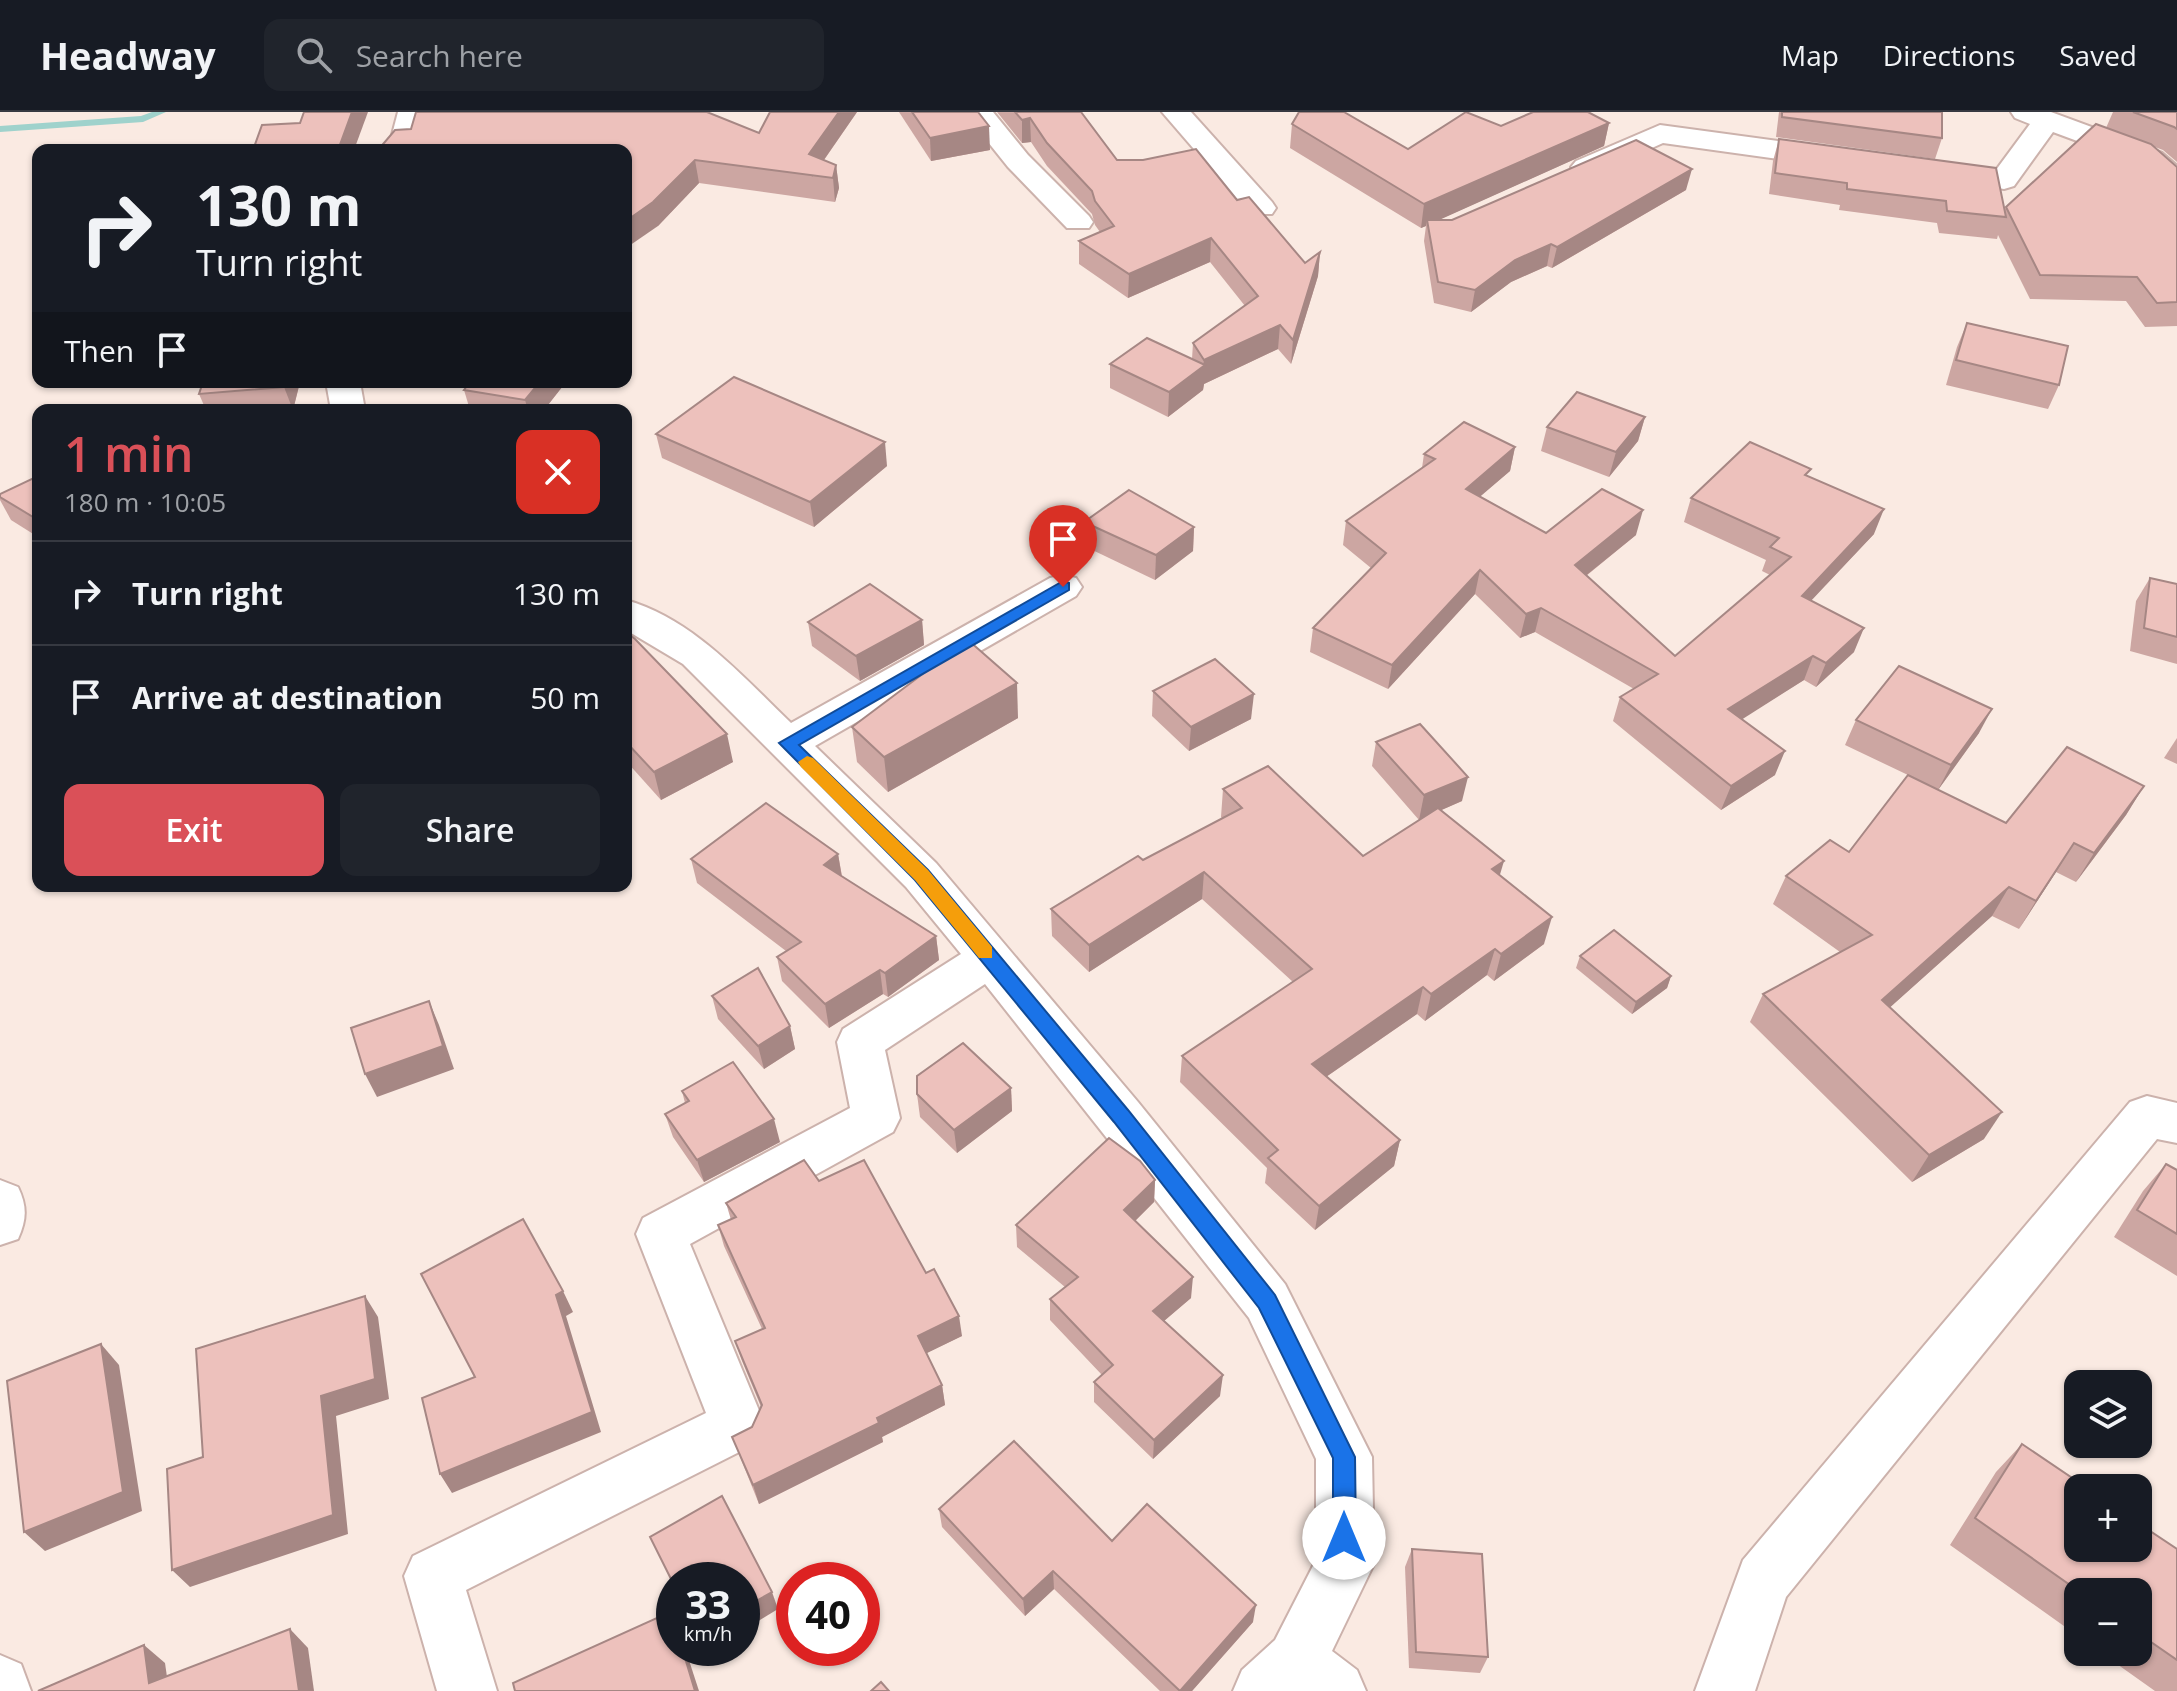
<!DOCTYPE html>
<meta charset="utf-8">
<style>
body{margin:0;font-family:"Open Sans",sans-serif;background:#20242c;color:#f1f3f6;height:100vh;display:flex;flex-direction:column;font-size:30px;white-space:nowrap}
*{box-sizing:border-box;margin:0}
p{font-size:26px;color:#9ea1a6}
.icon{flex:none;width:44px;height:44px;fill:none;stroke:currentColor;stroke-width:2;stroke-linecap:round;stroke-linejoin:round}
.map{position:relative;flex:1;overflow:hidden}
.side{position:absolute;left:32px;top:292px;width:600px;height:488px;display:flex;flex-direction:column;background:#171b24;border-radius:16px;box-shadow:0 2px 6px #0004}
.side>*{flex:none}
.hud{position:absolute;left:32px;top:32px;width:600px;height:244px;border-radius:16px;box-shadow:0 2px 6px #0004;background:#171b24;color:#f1f3f6;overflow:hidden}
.buttons{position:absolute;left:2064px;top:1258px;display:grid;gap:16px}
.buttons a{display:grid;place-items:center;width:88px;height:88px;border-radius:16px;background:#171b24;box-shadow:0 2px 6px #0004;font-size:40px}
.speed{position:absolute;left:656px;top:1450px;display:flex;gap:16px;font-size:40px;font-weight:700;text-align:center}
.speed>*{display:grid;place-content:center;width:104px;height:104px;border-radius:50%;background:#171b24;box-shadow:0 2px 6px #0004;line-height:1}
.speed small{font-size:20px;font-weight:400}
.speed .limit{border:12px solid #d22;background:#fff;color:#111}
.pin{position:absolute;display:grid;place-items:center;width:68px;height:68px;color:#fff;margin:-82px -34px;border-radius:50% 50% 50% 0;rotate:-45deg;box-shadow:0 0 8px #0007}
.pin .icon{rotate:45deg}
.me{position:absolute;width:88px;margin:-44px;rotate:0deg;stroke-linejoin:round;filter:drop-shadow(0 0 6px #0008)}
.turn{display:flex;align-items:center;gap:28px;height:168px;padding:0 32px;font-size:36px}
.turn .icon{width:104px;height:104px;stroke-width:2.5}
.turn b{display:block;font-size:56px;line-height:68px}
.then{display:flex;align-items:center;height:76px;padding:0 32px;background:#0003;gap:16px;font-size:30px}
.round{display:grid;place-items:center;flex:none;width:84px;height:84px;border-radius:16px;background:#20242c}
.head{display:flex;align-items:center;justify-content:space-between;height:136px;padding:0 32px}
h1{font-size:48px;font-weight:600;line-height:60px;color:#da5058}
.action{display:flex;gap:16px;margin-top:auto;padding:16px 32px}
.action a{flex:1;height:92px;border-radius:16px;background:#da5058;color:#fff;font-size:32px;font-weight:600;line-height:92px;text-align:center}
.action a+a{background:#20242c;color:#f1f3f6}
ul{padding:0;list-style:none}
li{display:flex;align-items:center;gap:24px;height:104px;padding:0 32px;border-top:2px solid #363941}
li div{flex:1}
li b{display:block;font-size:30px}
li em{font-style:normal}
header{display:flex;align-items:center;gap:48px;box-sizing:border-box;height:112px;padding:0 40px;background:#171b24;border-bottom:2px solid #363941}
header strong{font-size:38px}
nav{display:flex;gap:44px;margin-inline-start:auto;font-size:28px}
.search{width:560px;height:72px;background:#20242c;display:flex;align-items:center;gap:20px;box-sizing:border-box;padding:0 28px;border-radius:16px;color:#9ea1a6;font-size:30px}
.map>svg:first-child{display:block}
</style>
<header>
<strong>Headway</strong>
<div class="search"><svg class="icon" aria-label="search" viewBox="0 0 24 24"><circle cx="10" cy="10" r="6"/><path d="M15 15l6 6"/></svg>Search here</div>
<nav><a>Map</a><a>Directions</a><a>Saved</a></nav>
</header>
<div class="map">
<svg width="2177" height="1579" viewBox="0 0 2177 1579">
<rect width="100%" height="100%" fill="#faeae2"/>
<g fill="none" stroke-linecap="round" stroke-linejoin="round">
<path fill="#9fd2cc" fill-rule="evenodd" d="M152 0H166L143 10 0 20V14L141 4Z"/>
<g stroke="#ccb2ac" stroke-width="4">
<g id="minor">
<path d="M398 0H426L416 38H388Z"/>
<path d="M964 0H993L1028 43 1089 104 1093 110 1089 116H1067L1008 55Z"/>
<path d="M1162 0H1191L1272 90 1276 96 1272 102H1250Z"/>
<path d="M2011 0H2051L2162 41 2177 54V79L2167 76 2142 53 2053 20 2014 74 2004 77 1931 66 1926 60 1931 54 1941 51 1996 58 2030 12 2015 6Z"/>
<path d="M1660 13 1837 37 1847 40 1852 46 1847 52 1837 55 1663 31 1596 61H1576L1571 55 1576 49Z"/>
<path d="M326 270H360L365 298H331Z"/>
<path d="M1063 463 1076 466 1082 475 1076 484 815 634 936 751 1138 990 1285 1172 1372 1345 1374 1452 1332 1539 1357 1558 1366 1579H1233L1242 1558 1275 1528 1316 1448V1347L1249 1206 985 872 885 938 900 1006 893 1020 690 1132 765 1313 757 1331 466 1478 497 1579H437L404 1464 413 1444 706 1301 636 1122 643 1106 850 996 837 930 843 917 961 842 906 775 683 552 626 518V488C693 507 743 565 791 611L1050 466Z"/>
<path d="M2147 984 2177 991V1031L2157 1027 1786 1485 1755 1579H1695L1743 1448 2130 990Z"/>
<path d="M0 1068 18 1075C27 1094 27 1107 18 1127L0 1133Z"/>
<path d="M0 1543 21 1552 31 1579H0Z"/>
</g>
</g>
<use href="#minor" fill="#fff" fill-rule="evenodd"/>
</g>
<g fill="#cca6a2">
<path d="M857 0 824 48 836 53 839 76 835 90 699 71 658 114 626 38 759 21Z"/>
<path d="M899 0H978L990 38 931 49Z"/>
<path d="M997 0H1081L1117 48 1237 88 1305 151 1320 140 1318 164 1291 252 1278 237 1204 272 1203 278 1168 305 1110 276V252L1192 247 1193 231 1245 194 1210 150 1128 186 1079 152V129L1100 120 1095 113 1092 102 1047 54 1031 30 1022 31Z"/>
<path d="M1779 0H1942V26L1935 47 1776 25Z"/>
<path d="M2113 0H2177V50L2163 38 2155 35 2177 55V214L2145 215 2126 189 2030 187 1998 123 1997 127 1939 121 1937 111 1839 98 1840 93 1769 82 1773 49 1779 27 2004 99 2006 95 2106 16Z"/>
<path d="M1609 11 1604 34 1438 108H1452L1686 78 1552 156 1547 154 1511 170 1471 200 1434 191 1424 129 1426 114 1421 116 1290 36 1292 12 1408 37 1501 14Z"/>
<path d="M1967 211 2059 273 2048 297 1946 273 1957 235Z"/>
<path d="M203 270H300L293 298H206L199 282Z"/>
<path d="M470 270H566L544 298H470L464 278Z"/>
<path d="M1645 305 1638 329 1609 365 1541 339 1547 315Z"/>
<path d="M656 322 887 354 814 415 662 346Z"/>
<path d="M1515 335 1510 359 1480 384 1546 421 1636 423 1586 464 1675 544 1770 463 1762 459 1766 448 1684 410 1691 386 1809 364 1874 422 1811 488 1854 540 1816 575 1804 568 1741 607 1775 663 1721 698 1613 609 1620 585 1634 577 1535 520 1520 526 1475 482 1388 577 1310 540 1313 516 1371 456 1343 433 1346 409 1422 356 1424 342Z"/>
<path d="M38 364V425L11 408 0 388V382Z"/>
<path d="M1084 410 1194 415 1193 439 1155 468 1084 434Z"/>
<path d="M2150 466 2177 472V552L2130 539 2136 489Z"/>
<path d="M922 508 924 533 860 569 812 534 808 510Z"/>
<path d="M626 520 733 650 661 688 626 649Z"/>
<path d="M1153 579 1251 607 1189 639 1152 604Z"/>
<path d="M1018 606 888 680 857 650 852 615Z"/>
<path d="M1856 608 1979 621 1938 678 2006 711 2144 674 2126 703 2076 770 2056 760 2019 817 1992 804 1890 895 1984 1027 1912 1070 1750 910 1763 882 1840 840 1773 792 1786 764 1849 740 1908 663 1845 633Z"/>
<path d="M2177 626V652L2164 646Z"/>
<path d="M1376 630 1462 689 1441 698 1500 763 1544 832 1494 869 1487 863 1425 909 1417 902 1326 965 1400 1028 1394 1054 1315 1118 1265 1071 1267 1056 1180 970 1182 944 1293 870 1202 787 1089 860 1052 824 1051 797 1222 706 1221 705 1223 677 1363 744 1419 708 1372 654Z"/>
<path d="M838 742 842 764 936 824 939 848 888 885 883 882 829 916 782 869 777 845 786 839 697 771 691 747Z"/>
<path d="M1580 844 1671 864 1667 876 1632 902 1576 856Z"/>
<path d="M712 884 790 914 795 937 764 957 718 907Z"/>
<path d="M1011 976 1012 999 957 1041 920 1005 917 982Z"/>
<path d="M682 979 780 1030 704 1070 673 1025 665 1002 685 991Z"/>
<path d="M2166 1052 2177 1058V1164L2114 1125 2143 1079Z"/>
<path d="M1155 1068 1154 1090 1135 1109 1191 1186 1164 1209 1220 1284 1153 1347 1094 1290V1270L1102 1263 1050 1208V1187L1065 1175 1017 1135 1016 1113Z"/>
<path d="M819 1069 962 1224 926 1241 942 1273 945 1293 882 1325 883 1330 759 1392 732 1325 752 1315 761 1295 742 1249 735 1229 762 1217 724 1134 718 1113 731 1108 726 1091Z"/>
<path d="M2022 1332 2177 1437V1579H2155L2100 1540H2138V1480H2078V1524L1950 1433 1996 1360Z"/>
<path d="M939 1397 1112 1429 1253 1510 1192 1579H1160L1054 1477 1025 1504 942 1415Z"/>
<path d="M1412 1437 1488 1545 1480 1561 1409 1556 1405 1455Z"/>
</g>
<g fill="#a68784">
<path d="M352 0H368L354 38H338Z"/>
<path d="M839 0H857L812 65 809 42Z"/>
<path d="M1030 6 1031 30 1022 31V8Z"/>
<path d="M1609 11 1604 34 1428 113 1427 108 1426 114 1421 116 1424 92Z"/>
<path d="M989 14 990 38 931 49 930 26Z"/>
<path d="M695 48 699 71 658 114 626 136V109Z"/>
<path d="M836 53 839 76 835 90 833 66Z"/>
<path d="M1692 57 1686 78 1552 156 1557 135Z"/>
<path d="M1211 126 1210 150 1128 186 1129 162Z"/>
<path d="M1551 132 1547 154 1511 170 1471 200 1475 178 1515 148Z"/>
<path d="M1320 140 1318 164 1291 252 1293 228Z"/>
<path d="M1280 213 1278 237 1204 272 1203 278 1168 305 1169 280 1203 254 1204 248Z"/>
<path d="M285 270H300L293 298 284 275Z"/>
<path d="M540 270H566L544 298H528L525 288Z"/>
<path d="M1645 305 1638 329 1609 365 1616 340Z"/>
<path d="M885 330 887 354 814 415 810 390Z"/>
<path d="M1515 335 1510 359 1461 401 1466 377Z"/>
<path d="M1884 397 1874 422 1793 508 1802 484Z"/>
<path d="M1643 398 1636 423 1568 478 1575 453Z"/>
<path d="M1194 415 1193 439 1155 468 1156 443Z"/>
<path d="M1480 458 1475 482 1388 577 1392 553Z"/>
<path d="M1541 496 1535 520 1520 526 1526 502Z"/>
<path d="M922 508 924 533 860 569 856 544Z"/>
<path d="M1864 516 1854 540 1816 575 1826 551Z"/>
<path d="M1813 544 1804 568 1719 622 1728 597Z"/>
<path d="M1017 571 1018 606 888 680 884 645Z"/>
<path d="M1254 582 1251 607 1189 639 1191 615Z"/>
<path d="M1992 597 1979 621 1938 678 1951 653Z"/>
<path d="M727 622 733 650 661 688 654 660Z"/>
<path d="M1785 639 1775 663 1721 698 1731 674Z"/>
<path d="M1468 665 1462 689 1419 708 1424 683Z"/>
<path d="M2144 674 2126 703 2076 770 2094 741Z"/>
<path d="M2074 731 2056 760 2019 817 2036 789Z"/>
<path d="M838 742 842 766 824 753Z"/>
<path d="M1504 749 1496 776 1492 757Z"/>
<path d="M1204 760 1202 787 1089 860V833Z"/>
<path d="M2009 775 1992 804 1867 916 1882 888Z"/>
<path d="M1552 805 1544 832 1494 869 1501 842Z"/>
<path d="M936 824 939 848 888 885 885 861Z"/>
<path d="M1495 837 1487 863 1425 909 1431 882Z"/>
<path d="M880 858 883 882 829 916 825 892Z"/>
<path d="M1671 864 1667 876 1632 902 1636 890Z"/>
<path d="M1423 875 1417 902 1307 978 1312 952Z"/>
<path d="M429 889 439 913 454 957 377 985 365 962Z"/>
<path d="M790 914 795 937 764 957 758 934Z"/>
<path d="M1011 976 1012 999 957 1041 954 1018Z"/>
<path d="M2002 1000 1984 1027 1912 1070 1929 1043Z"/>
<path d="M774 1007 780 1030 704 1070 697 1048Z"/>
<path d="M1400 1028 1394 1054 1315 1118 1319 1094Z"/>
<path d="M1155 1068 1154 1090 1124 1120V1098Z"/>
<path d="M1193 1165 1191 1186 1151 1220 1153 1199Z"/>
<path d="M563 1179 573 1200 566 1204 601 1320 452 1381 440 1362 556 1183Z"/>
<path d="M365 1184 378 1205 389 1287 336 1304 348 1422 190 1475 172 1458 321 1284Z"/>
<path d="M959 1204 962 1224 921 1244 918 1224Z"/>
<path d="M101 1232 119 1253 142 1399 45 1439 24 1420Z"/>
<path d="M1223 1263 1220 1284 1153 1347 1154 1328Z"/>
<path d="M942 1273 945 1293 882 1325 883 1330 759 1392 753 1373 877 1306Z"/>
<path d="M1053 1459 1054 1477 1025 1504 1023 1487Z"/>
<path d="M772 1480 778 1497 742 1519V1497Z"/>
<path d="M1256 1493 1253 1510 1192 1579H1180Z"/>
<path d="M290 1517 308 1536 314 1579H299Z"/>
<path d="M144 1533 165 1551 169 1579 149 1571Z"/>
<path d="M682 1536H685L699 1579H695Z"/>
</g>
<g fill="#edc1bc" stroke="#a68784" stroke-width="2">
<path d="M304 0H352L338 38H253L262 13 300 11Z"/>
<path d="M416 0H707L759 21 770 0H839L809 42 836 53 833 66 695 48 653 90 626 109V38H378L395 18 411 17Z"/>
<path d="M912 0H978L989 14 930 26Z"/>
<path d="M1015 0H1081L1117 48H1143L1196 37 1237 88 1249 85 1305 151 1320 140 1293 228 1280 213 1204 248 1193 231 1258 184 1211 126 1129 162 1079 129 1114 114 1095 89 1092 79 1047 31 1030 6 1022 8Z"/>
<path d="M1299 0H1344L1408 37 1466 0 1501 14 1533 0H1588L1609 11 1424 92 1292 12Z"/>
<path d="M1782 0H1942V26L1782 5Z"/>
<path d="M2133 0H2177V17L2174 15Z"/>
<path d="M2096 12 2151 32 2177 55V190L2157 191 2137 165 2040 163 2006 95Z"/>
<path d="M1779 27 1996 56 2006 105 1947 99 1946 89 1847 77V71L1775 61Z"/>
<path d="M1636 28 1692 57 1557 135 1551 132 1515 148 1475 178 1438 170 1427 108H1452Z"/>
<path d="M1967 211 2068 234 2059 273 1956 248Z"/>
<path d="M1147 226 1205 253 1169 280 1110 252Z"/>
<path d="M734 265 885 330 810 390 656 322Z"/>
<path d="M203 270H285L284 275 199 282Z"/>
<path d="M470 270H540L525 288 464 278Z"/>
<path d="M1577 280 1645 305 1616 340 1547 315Z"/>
<path d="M1464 310 1515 335 1466 377 1546 421 1602 377 1643 398 1575 453 1675 544 1791 445 1770 435 1779 426 1691 386 1750 330 1811 357 1805 363 1884 397 1802 484 1864 516 1826 551 1813 544 1728 597 1785 639 1731 674 1620 585 1658 562 1541 496 1526 502 1480 458 1392 553 1313 516 1386 441 1346 409 1435 347 1424 342Z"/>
<path d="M38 364V408L0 385V382Z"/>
<path d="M1129 378 1194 415 1156 443 1084 410Z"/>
<path d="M2150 466 2177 472V525L2144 516Z"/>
<path d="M870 472 922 508 856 544 808 510Z"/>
<path d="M626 520 635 527 727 622 654 660 626 630Z"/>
<path d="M968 528 1017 571 884 645 852 615Z"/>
<path d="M1215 547 1254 582 1191 615 1153 579Z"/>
<path d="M1899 554 1992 597 1951 653 1856 608Z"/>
<path d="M1420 612 1468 665 1424 683 1376 630Z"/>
<path d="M2067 635 2144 674 2094 741 2074 731 2036 789 2009 775 1882 888 2002 1000 1929 1043 1763 882 1872 823 1786 764 1830 728 1849 740 1908 663 2006 711Z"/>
<path d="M1268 654 1363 744 1438 696 1504 749 1492 757 1552 805 1501 842 1495 837 1431 882 1423 875 1312 952 1400 1028 1319 1094 1268 1046 1278 1038 1182 944 1312 857 1204 760 1089 833 1051 797 1138 744 1143 748 1242 696 1223 677Z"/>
<path d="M766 691 838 742 824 753 936 824 885 861 880 858 825 892 777 845 801 830 691 747Z"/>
<path d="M1614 818 1671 864 1636 890 1580 844Z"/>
<path d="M758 856 790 914 758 934 712 884Z"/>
<path d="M429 889 443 934 365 962 351 916Z"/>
<path d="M963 931 1011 976 954 1018 917 982V964Z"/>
<path d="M733 950 774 1007 697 1048 665 1002 689 989 682 979Z"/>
<path d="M1109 1026 1140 1049 1155 1068 1124 1098 1193 1165 1153 1199 1223 1263 1154 1328 1094 1270 1113 1253 1050 1187 1078 1165 1016 1113Z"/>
<path d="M804 1048 819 1069 864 1048 926 1161 934 1157 959 1204 918 1224 942 1273 877 1306 879 1311 753 1373 732 1325 752 1315 762 1293 735 1229 765 1216 718 1113 736 1105 726 1091Z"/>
<path d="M2166 1052 2177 1058V1122L2137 1098Z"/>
<path d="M523 1107 563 1179 556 1183 592 1300 440 1362 422 1286 475 1265 421 1162Z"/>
<path d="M365 1184 375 1267 321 1284 333 1403 172 1458 167 1357 203 1345 196 1237Z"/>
<path d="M101 1232 123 1380 24 1420 7 1269Z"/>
<path d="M1014 1329 1112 1429 1147 1392 1256 1493 1180 1579 1053 1459 1023 1487 939 1397Z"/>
<path d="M2022 1332 2087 1376H2078V1436H2138V1411L2177 1437V1548L2138 1521V1480H2080L1975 1406Z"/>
<path d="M722 1384 772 1480 742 1497V1468H674V1473L650 1425Z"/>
<path d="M1412 1437 1482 1442 1488 1545 1416 1540Z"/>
<path d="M670 1500 674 1512V1536H682L695 1579H515L513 1571Z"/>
<path d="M290 1517 299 1579H38L144 1533 149 1571Z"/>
<path d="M881 1570 889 1579H871Z"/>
</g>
<path fill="#1a73e8" stroke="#114b97" stroke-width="2" d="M1063 469 1069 471V478L799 633 928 758 1128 998 1275 1183 1355 1345 1356 1426 1353 1434 1344 1437 1336 1434 1333 1426V1346L1259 1196 1114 1010 915 768 779 631Z"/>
<path fill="#f59e0b" d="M807 644 813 646 928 758 992 835V846H979L915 768 801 655 798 650Z"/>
</svg>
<div class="buttons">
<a><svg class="icon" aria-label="layers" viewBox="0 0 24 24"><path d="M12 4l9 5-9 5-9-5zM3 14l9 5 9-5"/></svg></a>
<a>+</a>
<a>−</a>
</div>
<div class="speed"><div>33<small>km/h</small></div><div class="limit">40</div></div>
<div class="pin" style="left:1063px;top:475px;background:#d93025"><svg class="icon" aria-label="arrive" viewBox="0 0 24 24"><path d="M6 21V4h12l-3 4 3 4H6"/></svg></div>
<svg class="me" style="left:1344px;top:1426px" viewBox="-20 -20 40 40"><circle r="19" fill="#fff"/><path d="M0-13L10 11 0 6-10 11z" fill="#1a73e8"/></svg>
<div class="hud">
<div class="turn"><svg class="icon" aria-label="right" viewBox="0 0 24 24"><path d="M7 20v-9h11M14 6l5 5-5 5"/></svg><div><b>130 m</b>Turn right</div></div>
<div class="then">Then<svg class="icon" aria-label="arrive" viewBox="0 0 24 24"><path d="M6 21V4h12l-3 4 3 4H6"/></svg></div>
</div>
<section class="side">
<div class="head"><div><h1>1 min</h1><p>180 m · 10:05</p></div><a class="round" style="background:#d93025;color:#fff"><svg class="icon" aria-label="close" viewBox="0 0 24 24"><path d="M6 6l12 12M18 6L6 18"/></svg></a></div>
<ul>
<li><svg class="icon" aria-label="right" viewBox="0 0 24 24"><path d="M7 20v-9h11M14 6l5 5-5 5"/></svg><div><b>Turn right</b></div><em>130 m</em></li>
<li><svg class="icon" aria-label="arrive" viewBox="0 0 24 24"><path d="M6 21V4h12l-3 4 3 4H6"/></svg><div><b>Arrive at destination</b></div><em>50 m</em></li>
</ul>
<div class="action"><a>Exit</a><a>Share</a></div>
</section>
</div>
